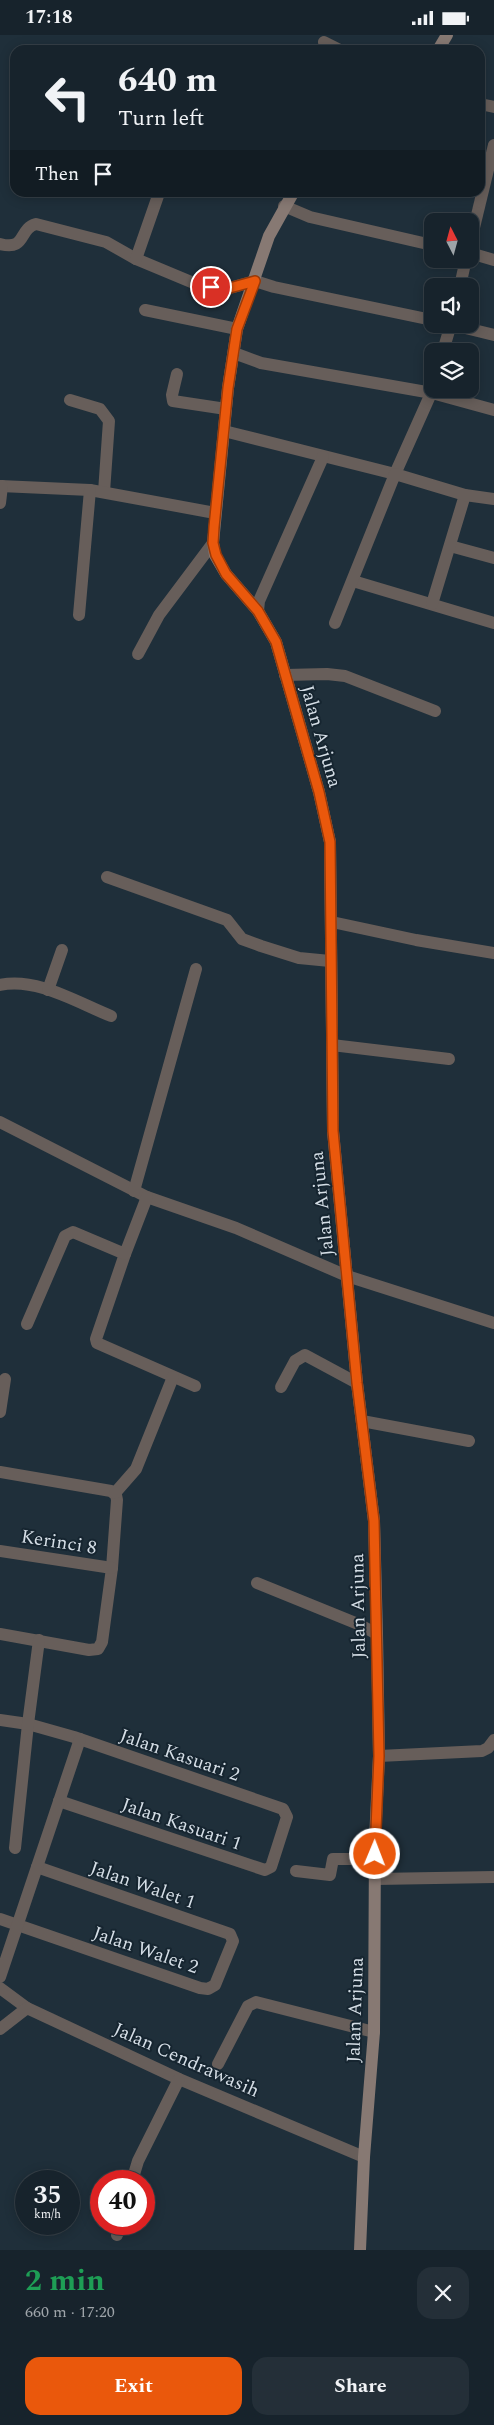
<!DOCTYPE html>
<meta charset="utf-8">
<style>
body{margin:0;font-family:Spectral,serif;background:#242f38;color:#f1f3f6;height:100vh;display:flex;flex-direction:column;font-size:19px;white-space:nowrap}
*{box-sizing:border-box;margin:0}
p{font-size:16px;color:#9ea4a9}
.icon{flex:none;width:28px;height:28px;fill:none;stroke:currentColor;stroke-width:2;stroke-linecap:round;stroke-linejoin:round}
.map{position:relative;height:2215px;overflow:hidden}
.drawer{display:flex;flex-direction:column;background:#17232c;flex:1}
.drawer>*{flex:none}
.top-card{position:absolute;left:10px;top:10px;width:475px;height:152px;border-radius:15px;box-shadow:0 2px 12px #0003,0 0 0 1px #364048;background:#17232c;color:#f1f3f6;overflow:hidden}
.needle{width:32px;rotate:354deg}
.fabs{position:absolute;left:424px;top:178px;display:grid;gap:10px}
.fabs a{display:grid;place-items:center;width:55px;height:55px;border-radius:10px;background:#17232c;box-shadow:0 2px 12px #0003,0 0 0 1px #364048;font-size:25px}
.speed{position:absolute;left:15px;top:2135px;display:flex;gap:10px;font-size:25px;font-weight:700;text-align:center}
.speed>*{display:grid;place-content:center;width:65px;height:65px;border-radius:50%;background:#17232c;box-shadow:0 2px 12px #0003,0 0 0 1px #364048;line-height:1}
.speed small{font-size:12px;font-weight:400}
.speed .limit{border:8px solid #d22;background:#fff;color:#111}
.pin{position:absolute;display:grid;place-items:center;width:42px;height:42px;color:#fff;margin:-21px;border:2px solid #fff;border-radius:50%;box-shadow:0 1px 5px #0007}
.me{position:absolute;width:55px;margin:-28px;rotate:1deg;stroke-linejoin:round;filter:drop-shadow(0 0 4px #0008)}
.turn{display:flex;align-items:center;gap:18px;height:105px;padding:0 25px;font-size:22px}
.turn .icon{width:65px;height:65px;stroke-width:2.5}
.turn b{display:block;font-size:35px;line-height:42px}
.then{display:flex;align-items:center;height:48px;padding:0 25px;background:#0003;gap:10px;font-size:19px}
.round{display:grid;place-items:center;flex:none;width:52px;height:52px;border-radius:15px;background:#242f38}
.head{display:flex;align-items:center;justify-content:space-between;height:85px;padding:0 25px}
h1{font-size:30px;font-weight:700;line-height:38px;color:#1e9e55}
.cta{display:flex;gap:10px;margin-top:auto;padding:10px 25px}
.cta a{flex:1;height:58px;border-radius:15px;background:#ea580c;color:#fff;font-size:20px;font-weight:700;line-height:58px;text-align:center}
.cta a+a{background:#242f38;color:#f1f3f6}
.status{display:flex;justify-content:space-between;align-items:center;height:35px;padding:0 25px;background:#17232c;direction:ltr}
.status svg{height:14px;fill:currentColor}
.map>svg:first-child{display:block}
</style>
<div class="status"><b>17:18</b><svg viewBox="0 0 49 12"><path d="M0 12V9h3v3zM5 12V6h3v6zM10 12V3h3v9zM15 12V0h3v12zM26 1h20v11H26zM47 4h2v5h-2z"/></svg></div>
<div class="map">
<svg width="494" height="2215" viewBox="0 0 494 2215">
<rect width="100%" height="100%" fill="#1f2f3a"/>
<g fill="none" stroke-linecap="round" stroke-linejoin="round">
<g stroke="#675e5a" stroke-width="12">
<path d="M324 7 340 15"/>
<path d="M480 69 494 72"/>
<path d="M284 171 310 182 432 210"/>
<path d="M0 209C27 216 18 194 36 189L106 207 136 224 196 249 226 254 255 246 274 252 432 285"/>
<path d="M470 209 494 110"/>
<path d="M470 218 494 225"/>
<path d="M136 224 159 158"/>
<path d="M460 251 466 224"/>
<path d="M145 275 237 294"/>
<path d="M449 289 494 300"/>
<path d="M443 316 451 289"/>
<path d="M234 318 261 328 432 358 494 375"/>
<path d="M177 339 172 360 173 366 226 374"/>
<path d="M70 365 100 374 109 386 104 457"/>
<path d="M224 396 395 439 433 354"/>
<path d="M0 451 90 455 215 478"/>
<path d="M0 468 2 451"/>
<path d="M450 511 494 523"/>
<path d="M353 546 494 588"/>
<path d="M432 569 465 460"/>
<path d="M258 576 259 566 323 422"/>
<path d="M79 580 90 455"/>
<path d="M335 588 395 439 465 460 494 464"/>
<path d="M138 619 159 580 213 508"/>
<path d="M285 640 327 639 345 641 435 676"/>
<path d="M107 842 227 885 242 904 261 911 299 923 330 926"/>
<path d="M332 887 416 905 494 918"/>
<path d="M0 950C37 942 78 968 111 981"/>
<path d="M48 955 62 915"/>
<path d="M332 1010 449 1024"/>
<path d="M0 1087 147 1162 236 1193 347 1241 494 1288"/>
<path d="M134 1156 196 934"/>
<path d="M125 1219 96 1304 97 1308 195 1351"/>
<path d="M27 1289 65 1201 73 1197 125 1219 147 1162"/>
<path d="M281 1352 295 1326 305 1320 357 1348"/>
<path d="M0 1377 5 1344"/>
<path d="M362 1386 469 1406"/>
<path d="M0 1437 111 1456 116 1460 117 1465 112 1533 102 1607 98 1614 89 1615 0 1599"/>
<path d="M115 1458 136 1434 173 1342"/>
<path d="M0 1516 112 1533"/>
<path d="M257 1548 358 1589 377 1599"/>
<path d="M0 1685 28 1689 74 1702 283 1774 287 1782 271 1832 265 1835 59 1766"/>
<path d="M379 1721 482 1716 488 1713 494 1705"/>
<path d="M15 1813 28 1689 39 1605"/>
<path d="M296 1836 330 1840 333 1824H355L375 1832"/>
<path d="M376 1844 494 1842"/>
<path d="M0 1884 200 1953 208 1954 215 1950 233 1906 230 1899 37 1832"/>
<path d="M0 1942 80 1704"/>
<path d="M0 1953 27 1973"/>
<path d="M0 1994 27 1973 179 2044 364 2122"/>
<path d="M218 2029 248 1971 256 1967 374 1997"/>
<path d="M132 2146 138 2126 179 2044"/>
<path d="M117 2200 120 2189"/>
</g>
<g stroke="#877973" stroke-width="12">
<path d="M438 15 447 0"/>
<path d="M293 158 269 201 237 294 228 353 213 508 215 520 226 539 258 576 276 607 319 757 330 807 333 1096 357 1348 374 1486 377 1599 379 1721 375 1805 374 1997 364 2122 360 2215"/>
</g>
</g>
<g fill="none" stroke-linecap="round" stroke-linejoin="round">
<g stroke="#983908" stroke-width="12">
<path id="route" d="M211 252 226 254 255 246 237 294 228 353 214 492 213 508 216 520 226 539 258 576 276 607 319 757 330 807 333 1096 357 1348 374 1486 379 1721 375 1819"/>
</g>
<use href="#route" stroke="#ea580c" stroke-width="9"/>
</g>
<g text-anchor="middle" stroke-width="4" stroke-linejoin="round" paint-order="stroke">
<g font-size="19" fill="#d5dee6" stroke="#162530">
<text transform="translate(322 701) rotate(74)" y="7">Jalan Arjuna</text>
<text transform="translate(321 1169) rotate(-96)" y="7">Jalan Arjuna</text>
<text transform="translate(59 1506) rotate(9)" y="7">Kerinci 8</text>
<text transform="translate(357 1571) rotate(-91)" y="7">Jalan Arjuna</text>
<text transform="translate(180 1719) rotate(19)" y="7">Jalan Kasuari 2</text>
<text transform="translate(182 1788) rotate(19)" y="7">Jalan Kasuari 1</text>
<text transform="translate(143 1849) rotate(19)" y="7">Jalan Walet 1</text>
<text transform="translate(146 1914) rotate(19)" y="7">Jalan Walet 2</text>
<text transform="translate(354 1975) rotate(-88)" y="7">Jalan Arjuna</text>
<text transform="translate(187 2024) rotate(24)" y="7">Jalan Cendrawasih</text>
</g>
</g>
</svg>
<div class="fabs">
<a><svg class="needle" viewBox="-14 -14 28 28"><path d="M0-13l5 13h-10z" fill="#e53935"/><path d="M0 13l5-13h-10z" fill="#9ea4a9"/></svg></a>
<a><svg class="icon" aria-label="sound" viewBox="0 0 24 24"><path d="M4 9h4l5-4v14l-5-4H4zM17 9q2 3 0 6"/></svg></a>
<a><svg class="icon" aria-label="layers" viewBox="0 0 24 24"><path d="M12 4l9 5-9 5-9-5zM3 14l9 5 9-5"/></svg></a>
</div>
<div class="speed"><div>35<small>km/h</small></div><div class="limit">40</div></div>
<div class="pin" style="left:211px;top:252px;background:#d93025"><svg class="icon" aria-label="arrive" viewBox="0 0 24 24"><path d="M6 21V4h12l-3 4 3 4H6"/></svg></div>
<svg class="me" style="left:375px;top:1819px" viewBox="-20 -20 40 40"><circle r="17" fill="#ea580c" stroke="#fff" stroke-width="3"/><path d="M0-11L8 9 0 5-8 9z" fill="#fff"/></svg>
<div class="top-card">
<div class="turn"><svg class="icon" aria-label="left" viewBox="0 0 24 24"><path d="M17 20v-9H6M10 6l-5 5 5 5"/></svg><div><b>640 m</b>Turn left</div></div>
<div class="then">Then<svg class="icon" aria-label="arrive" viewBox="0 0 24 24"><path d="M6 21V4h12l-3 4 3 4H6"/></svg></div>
</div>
</div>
<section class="drawer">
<div class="head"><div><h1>2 min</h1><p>660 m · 17:20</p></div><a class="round"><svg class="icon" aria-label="close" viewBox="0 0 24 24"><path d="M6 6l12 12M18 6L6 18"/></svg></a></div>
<div class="cta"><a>Exit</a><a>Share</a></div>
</section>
